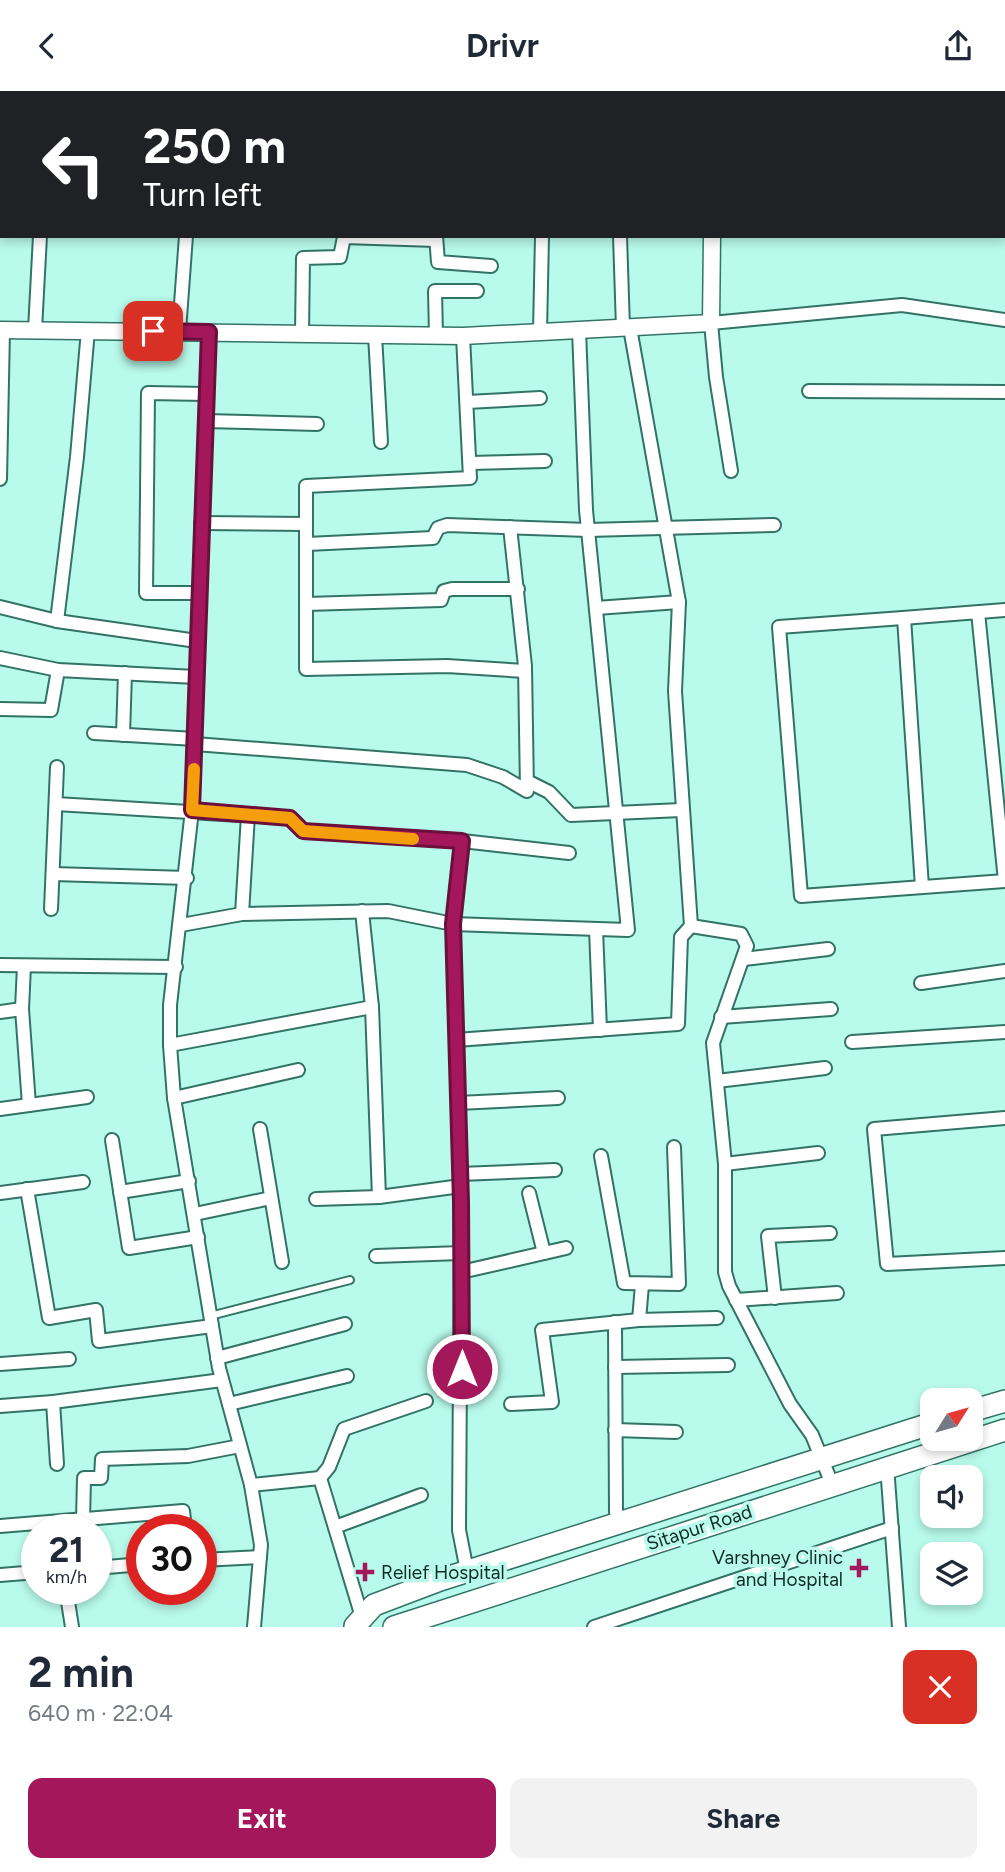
<!DOCTYPE html>
<meta charset="utf-8">
<style>
body{margin:0;font-family:Figtree,sans-serif;background:#f2f2f3;color:#1f2937;height:100vh;display:flex;flex-direction:column;font-size:26px;white-space:nowrap}
*{box-sizing:border-box;margin:0}
p{font-size:23px;color:#747a83}
.icon{flex:none;width:38px;height:38px;fill:none;stroke:currentColor;stroke-width:2;stroke-linecap:round;stroke-linejoin:round}
.map{position:relative;height:1536px;overflow:hidden}
.panel{display:flex;flex-direction:column;background:#fff;flex:1}
.panel>*{flex:none}
.banner{position:absolute;left:0px;top:0px;width:1006px;height:147px;box-shadow:0 4px 10px #0003;background:#202124;color:#fff;overflow:hidden}
.needle{width:46px;rotate:53deg}
.controls{position:absolute;left:920px;top:1297px;display:grid;gap:14px}
.controls a{display:grid;place-items:center;width:63px;height:63px;border-radius:14px;background:#fff;box-shadow:0 4px 10px #0003;font-size:35px}
.speed{position:absolute;left:21px;top:1423px;display:flex;gap:14px;font-size:35px;font-weight:700;text-align:center}
.speed>*{display:grid;place-content:center;width:91px;height:91px;border-radius:50%;background:#fff;box-shadow:0 4px 10px #0003;line-height:1}
.speed small{font-size:18px;font-weight:400}
.speed .limit{border:10px solid #d22;background:#fff;color:#111}
.pin{position:absolute;display:grid;place-items:center;width:60px;height:60px;color:#fff;margin:-30px;border-radius:14px;box-shadow:0 4px 10px #0006}
.me{position:absolute;width:77px;margin:-38px;rotate:0deg;stroke-linejoin:round;filter:drop-shadow(0 0 5px #0008)}
.turn{display:flex;align-items:center;gap:24px;height:147px;padding:0 28px;font-size:32px}
.turn .icon{width:91px;height:91px;stroke-width:2.5}
.turn b{display:block;font-size:49px;line-height:60px}
.round{display:grid;place-items:center;flex:none;width:74px;height:74px;border-radius:14px;background:#f2f2f3}
.headline{display:flex;align-items:center;justify-content:space-between;height:119px;padding:0 28px}
h1{font-size:42px;font-weight:700;line-height:52px}
.action{display:flex;gap:14px;margin-top:auto;padding:14px 28px}
.action a{flex:1;height:80px;border-radius:14px;background:#a5175b;color:#fff;font-size:28px;font-weight:700;line-height:80px;text-align:center}
.action a+a{background:#f2f2f3;color:#1f2937}
header{display:flex;justify-content:space-between;align-items:center;height:91px;padding:0 28px;background:#fff;font-size:32px;font-weight:700}
.map>svg:first-child{display:block}
</style>
<header><svg class="icon" aria-label="back" viewBox="0 0 24 24"><path d="M15 5l-7 7 7 7"/></svg>Drivr<svg class="icon" aria-label="share" viewBox="0 0 24 24"><path d="M12 15V3M7 8l5-5 5 5M5 13v7h14v-7"/></svg></header>
<div class="map">
<svg width="1005" height="1536" viewBox="0 0 1005 1536">
<rect width="100%" height="100%" fill="#b8faeb"/>
<g fill="none" stroke-linecap="round" stroke-linejoin="round">
<g stroke="#327366" stroke-width="10">
<path id="service" d="M210 1225 350 1189"/>
</g>
<g stroke="#327366" stroke-width="16">
<g id="minor">
<path d="M541 0V2"/>
<path d="M627 0V2"/>
<path d="M50 2V1"/>
<path d="M248 2V0"/>
<path d="M1004 20 1005 19"/>
<path d="M1004 30 1005 32"/>
<path d="M436 145 438 171 491 175"/>
<path d="M620 145 623 237"/>
<path d="M35 239 40 145"/>
<path d="M179 240 186 145"/>
<path d="M209 241 192 719 170 914V954L174 1007 219 1277 251 1394 320 1387 362 1526"/>
<path d="M540 241 542 145"/>
<path d="M302 242 303 167 340 166 344 146 436 149"/>
<path d="M375 244 381 351"/>
<path d="M436 244 435 200H477"/>
<path d="M463 245 470 387 306 395V578L447 575 525 580"/>
<path d="M809 300 1005 301"/>
<path d="M467 311 540 307"/>
<path d="M205 330 317 333"/>
<path d="M470 372 545 370"/>
<path d="M731 380 716 286 711 232 902 214 1005 229"/>
<path d="M0 388 3 239"/>
<path d="M201 432 306 433"/>
<path d="M307 453 433 447 438 437 447 434 588 439 774 434"/>
<path d="M198 502H146L148 302 206 303"/>
<path d="M306 513 441 509 444 500 452 498H518"/>
<path d="M0 516 57 530 197 550"/>
<path d="M596 517 679 511"/>
<path d="M978 521 1005 790 801 805 779 536C854 531 930 525 1005 519"/>
<path d="M904 527 922 796"/>
<path d="M57 530 77 366 88 239"/>
<path d="M0 567 58 579 196 586"/>
<path d="M0 618 51 619 58 579"/>
<path d="M94 642 195 648"/>
<path d="M123 644 125 582"/>
<path d="M195 653 467 674 503 686 527 700 525 575 510 436"/>
<path d="M529 691 549 701 571 724 681 719"/>
<path d="M56 713 290 727 303 740 462 750 569 762"/>
<path d="M462 750 453 833 461 1111 459 1439 467 1480"/>
<path d="M53 783 187 787"/>
<path d="M51 818 57 676"/>
<path d="M362 820 372 916 379 1106"/>
<path d="M242 823 248 724"/>
<path d="M181 834 242 823 388 820 453 833 628 839 586 419 579 239"/>
<path d="M691 835 741 843 747 855 713 952 725 1073V1181L729 1195 790 1313 812 1344 832 1393"/>
<path d="M596 838 600 939"/>
<path d="M744 868 828 858"/>
<path d="M0 874 176 876"/>
<path d="M24 875 22 918 29 1014"/>
<path d="M921 892 1005 880"/>
<path d="M0 921 22 918"/>
<path d="M721 926 831 918"/>
<path d="M456 949 678 933 681 846 691 835 675 600 679 511 630 237"/>
<path d="M852 951 1005 941"/>
<path d="M170 954 372 916"/>
<path d="M717 990 825 977"/>
<path d="M174 1007 298 979"/>
<path d="M458 1012 558 1007"/>
<path d="M0 1018 87 1006"/>
<path d="M1005 1027 874 1038 887 1173 1005 1167"/>
<path d="M260 1038 282 1171"/>
<path d="M112 1049 129 1157 198 1146"/>
<path d="M601 1065 624 1192 679 1193 674 1056"/>
<path d="M725 1073 818 1062"/>
<path d="M460 1083 555 1079"/>
<path d="M27 1098 49 1227 96 1219 99 1250 212 1235"/>
<path d="M120 1101 189 1090"/>
<path d="M0 1102 83 1091"/>
<path d="M529 1102 544 1162"/>
<path d="M316 1108 379 1106 461 1095"/>
<path d="M195 1123 271 1107"/>
<path d="M376 1165 461 1162"/>
<path d="M461 1181 566 1157"/>
<path d="M775 1207 768 1145 830 1142"/>
<path d="M736 1209 837 1202"/>
<path d="M639 1229 642 1194"/>
<path d="M615 1231 616 1421 621 1431"/>
<path d="M217 1267 345 1233"/>
<path d="M0 1273 69 1268"/>
<path d="M615 1276 728 1274"/>
<path d="M53 1311 57 1373"/>
<path d="M229 1313 347 1285"/>
<path d="M511 1313 552 1311 542 1239 639 1229 717 1227"/>
<path d="M0 1315 53 1311 222 1289"/>
<path d="M615 1339 676 1341"/>
<path d="M887 1375 899 1536"/>
<path d="M320 1387 329 1376 344 1338 426 1310"/>
<path d="M251 1394 261 1454 254 1536"/>
<path d="M83 1429 84 1387H101L102 1368 188 1365 240 1355"/>
<path d="M0 1435 183 1420 185 1438"/>
<path d="M335 1436 421 1404"/>
<path d="M201 1469 260 1466"/>
<path d="M96 1477 142 1473"/>
<path d="M0 1484 37 1481"/>
<path d="M66 1498 72 1536"/>
<path d="M594 1536 892 1437"/>
</g>
</g>
<g stroke="#327366" stroke-width="19">
<g id="tertiary">
<path d="M714 2V0"/>
<path d="M0 239 463 245 711 232 712 145"/>
</g>
</g>
<g stroke="#327366" stroke-width="24">
<g id="primary">
<path d="M971 1320 1005 1310"/>
<path d="M355 1535 374 1514 440 1489 933 1332"/>
<path d="M394 1536 1005 1339"/>
</g>
</g>
<use href="#service" stroke="#fff" stroke-width="6"/>
<use href="#minor" stroke="#fff" stroke-width="12"/>
<use href="#tertiary" stroke="#fff" stroke-width="16"/>
<use href="#primary" stroke="#fff" stroke-width="21"/>
</g>
<g fill="none" stroke-linecap="round" stroke-linejoin="round">
<g stroke="#6b0f3b" stroke-width="18">
<path id="route" d="M153 240 209 241 192 719 290 727 303 740 462 750 453 833 461 1111 462 1278"/>
</g>
<use href="#route" stroke="#a5175b" stroke-width="12"/>
<path stroke="#f59e0b" stroke-width="12" d="M194 678 192 719 290 727 303 740 413 748"/>
</g>
<g fill="#a5175b" stroke="#b8faeb" stroke-width="2.5">
<path d="M855.5 1466.5h7v7h7v7h-7v7h-7v-7h-7v-7h7z"/>
<path d="M361.5 1470.5h7v7h7v7h-7v7h-7v-7h-7v-7h7z"/>
</g>
<g text-anchor="middle" stroke-width="7" stroke-linejoin="round" paint-order="stroke">
<g font-size="19" fill="#102b26" stroke="#b8faeb">
<text transform="translate(699 1436) rotate(-18)" y="7">Sitapur Road</text>
</g>
<g font-size="19" fill="#102b26" stroke="#b8faeb" text-anchor="end">
<text x="843" y="1473">Varshney Clinic<tspan x="843" dy="22">and Hospital</tspan></text>
<text x="381" y="1488" text-anchor="start">Relief Hospital</text>
</g>
</g>
</svg>
<div class="controls">
<a><svg class="needle" viewBox="-14 -14 28 28"><path d="M0-13l5 13h-10z" fill="#e53935"/><path d="M0 13l5-13h-10z" fill="#747a83"/></svg></a>
<a><svg class="icon" aria-label="sound" viewBox="0 0 24 24"><path d="M4 9h4l5-4v14l-5-4H4zM17 9q2 3 0 6"/></svg></a>
<a><svg class="icon" aria-label="layers" viewBox="0 0 24 24"><path d="M12 4l9 5-9 5-9-5zM3 14l9 5 9-5"/></svg></a>
</div>
<div class="speed"><div>21<small>km/h</small></div><div class="limit">30</div></div>
<div class="pin" style="left:153px;top:240px;background:#d93025"><svg class="icon" aria-label="arrive" viewBox="0 0 24 24"><path d="M6 21V4h12l-3 4 3 4H6"/></svg></div>
<svg class="me" style="left:462px;top:1278px" viewBox="-20 -20 40 40"><circle r="17" fill="#a5175b" stroke="#fff" stroke-width="3"/><path d="M0-11L8 9 0 5-8 9z" fill="#fff"/></svg>
<div class="banner">
<div class="turn"><svg class="icon" aria-label="left" viewBox="0 0 24 24"><path d="M17 20v-9H6M10 6l-5 5 5 5"/></svg><div><b>250 m</b>Turn left</div></div>
</div>
</div>
<section class="panel">
<div class="headline"><div><h1>2 min</h1><p>640 m · 22:04</p></div><a class="round" style="background:#d93025;color:#fff"><svg class="icon" aria-label="close" viewBox="0 0 24 24"><path d="M6 6l12 12M18 6L6 18"/></svg></a></div>
<div class="action"><a>Exit</a><a>Share</a></div>
</section>
